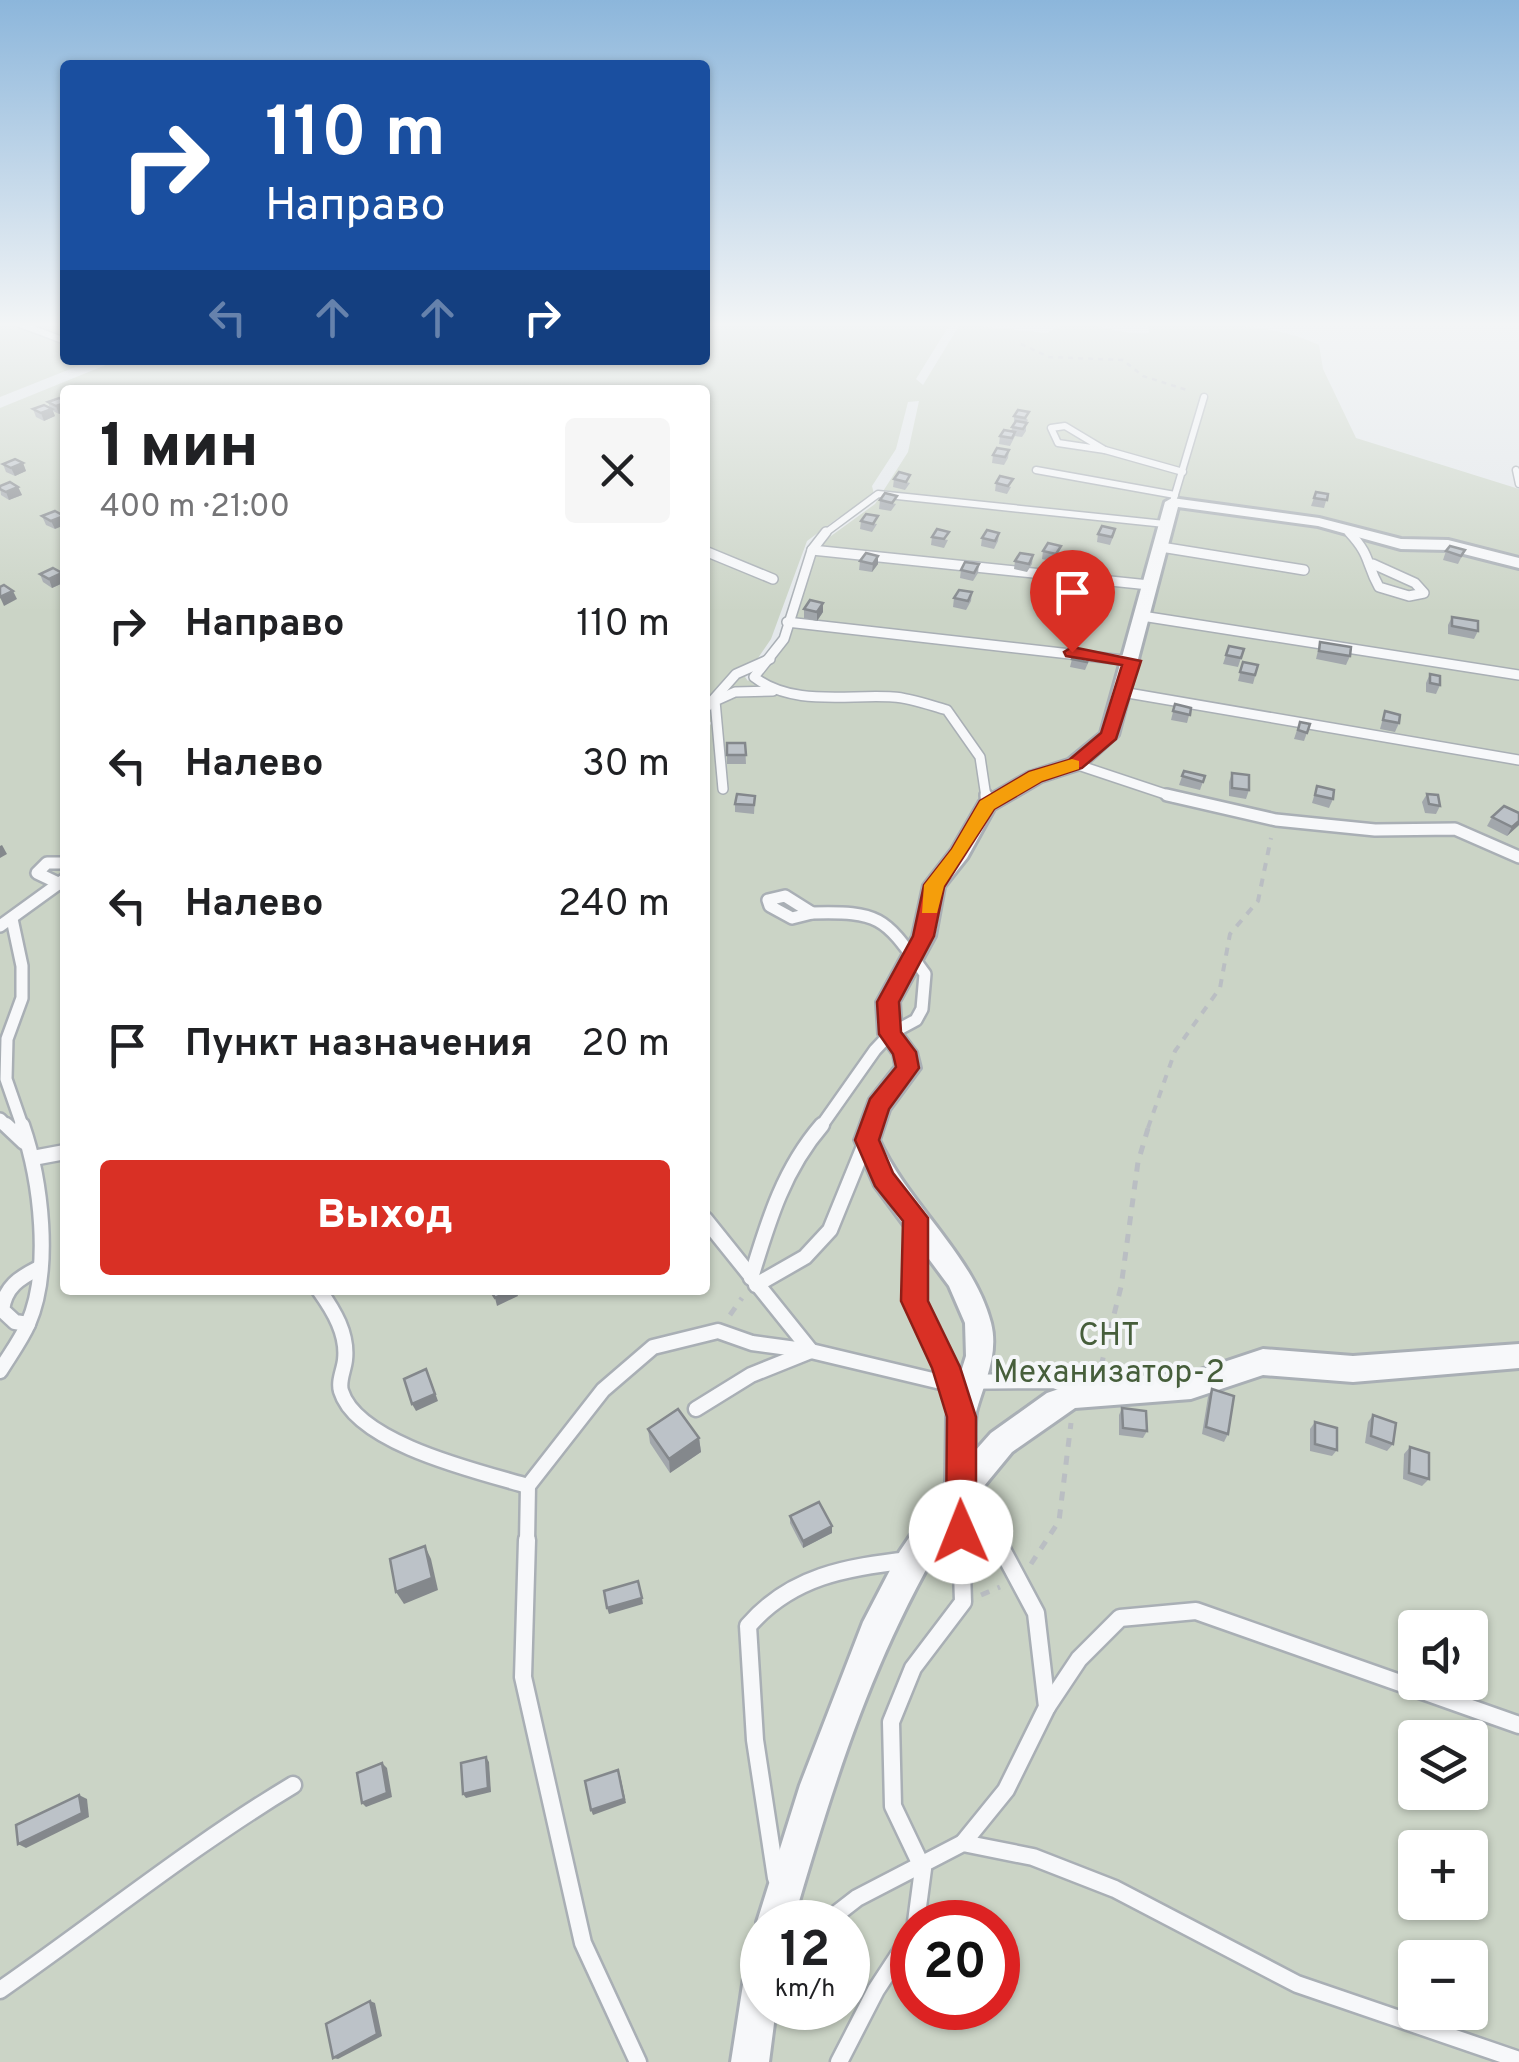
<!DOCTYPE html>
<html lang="ru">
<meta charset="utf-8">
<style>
body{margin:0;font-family:Overpass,sans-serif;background:#f6f6f6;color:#202124;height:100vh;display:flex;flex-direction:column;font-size:38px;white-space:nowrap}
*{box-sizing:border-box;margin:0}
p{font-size:32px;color:#757577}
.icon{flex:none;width:55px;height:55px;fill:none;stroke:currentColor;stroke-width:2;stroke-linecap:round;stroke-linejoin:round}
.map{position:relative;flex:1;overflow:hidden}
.side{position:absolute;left:60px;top:385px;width:650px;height:910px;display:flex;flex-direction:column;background:#fff;border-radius:10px;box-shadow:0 2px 8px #0004}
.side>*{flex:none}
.hud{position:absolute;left:60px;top:60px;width:650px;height:305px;border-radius:10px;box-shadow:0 2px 8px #0004;background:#1a4fa0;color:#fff;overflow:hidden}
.controls{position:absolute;left:1398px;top:1610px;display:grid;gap:20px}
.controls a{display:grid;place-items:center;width:90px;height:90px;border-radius:10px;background:#fff;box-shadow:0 2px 8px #0004;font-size:50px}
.speed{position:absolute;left:740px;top:1900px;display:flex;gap:20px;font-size:50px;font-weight:700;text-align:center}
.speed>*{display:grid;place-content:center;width:130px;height:130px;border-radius:50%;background:#fff;box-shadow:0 2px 8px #0004;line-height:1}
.speed small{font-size:25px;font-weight:400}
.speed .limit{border:15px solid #d22;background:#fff;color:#111}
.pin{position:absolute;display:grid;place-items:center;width:85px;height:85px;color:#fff;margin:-102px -42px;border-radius:50% 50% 50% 0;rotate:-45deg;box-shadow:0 0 10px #0007}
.pin .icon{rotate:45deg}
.me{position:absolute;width:110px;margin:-55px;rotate:359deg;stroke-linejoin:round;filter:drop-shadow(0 0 8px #0008)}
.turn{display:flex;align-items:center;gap:35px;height:210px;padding:0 40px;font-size:45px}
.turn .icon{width:130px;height:130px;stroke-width:2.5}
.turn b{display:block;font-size:70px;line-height:85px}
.lanes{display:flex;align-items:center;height:95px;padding:0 40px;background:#0003;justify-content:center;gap:50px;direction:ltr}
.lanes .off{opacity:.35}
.round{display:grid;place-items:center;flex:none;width:105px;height:105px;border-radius:10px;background:#f6f6f6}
.summary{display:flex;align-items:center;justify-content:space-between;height:170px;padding:0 40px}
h1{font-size:60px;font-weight:800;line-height:75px}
.primary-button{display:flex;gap:20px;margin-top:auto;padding:20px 40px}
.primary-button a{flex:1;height:115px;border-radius:10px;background:#d93025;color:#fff;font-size:40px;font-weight:800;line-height:115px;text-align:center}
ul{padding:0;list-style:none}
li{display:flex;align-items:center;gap:30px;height:140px;padding:0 40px}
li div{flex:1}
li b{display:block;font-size:38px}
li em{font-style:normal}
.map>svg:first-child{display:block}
</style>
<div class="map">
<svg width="1519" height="2062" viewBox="0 0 1519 2062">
<rect width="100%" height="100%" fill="#e4e8eb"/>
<g fill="#cbd4c6" fill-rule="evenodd">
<path d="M0 324H65V360H93L0 397Z"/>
<path d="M705 324H950L916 379 923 385 960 324 1047 333C1080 311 1114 337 1149 333V324C1206 324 1267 321 1319 345L1323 369 1356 438 1519 489V2062H0V408L118 360H705ZM65 390H705V726L717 717 705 731V1290H65ZM919 401 908 452 875 504 820 544 787 640 748 681 745 677 771 639 807 541 838 518 868 507 874 494 872 486 896 449 908 402ZM1415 1628H1470V1682H1415ZM1415 1738H1470V1792H1415ZM1415 1848H1470V1902H1415ZM762 1922H848V2008H762ZM912 1922H998V2008H912ZM1415 1958H1470V2012H1415Z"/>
</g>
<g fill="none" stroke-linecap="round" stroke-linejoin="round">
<g stroke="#a9afb5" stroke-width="9">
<g id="lane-far4">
<path d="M20 324 65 341"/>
<path d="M1065 426 1105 450 1058 443 1051 428Z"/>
<path d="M1105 450 1183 472"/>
<path d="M1036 470 1175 495"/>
<path d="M1516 470 1519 484"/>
<path d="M1174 498 1204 397"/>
<path d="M1347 530 1351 534"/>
<path d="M824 534 878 494 1165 524"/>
</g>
</g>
<g stroke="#a9afb5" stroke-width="12">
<g id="lane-far3">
<path d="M826 532 812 550 784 639 754 677C793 707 847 694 893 697 911 698 929 705 947 710L980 757 986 797"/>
<path d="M1349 532C1372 557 1365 562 1379 587L1409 596 1424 593 1415 583 1373 564"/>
<path d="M1161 547 1304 570"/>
<path d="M812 550 1149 585"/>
<path d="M705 551 773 579"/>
<path d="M1142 616 1519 675"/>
<path d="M787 622 1132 661"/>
<path d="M1122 692 1519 760"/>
<path d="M705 709 736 674 770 659"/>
<path d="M1075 764 1174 797"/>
<path d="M723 789 715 701 735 692 773 691"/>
</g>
</g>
<g stroke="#a9afb5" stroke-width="16">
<g id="lane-far2">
<path d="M986 795 987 805"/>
<path d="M1167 795 1276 820 1375 830 1455 829 1519 857"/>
<path d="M60 884 37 873 47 863H65"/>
<path d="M785 896 812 913 792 918 770 906 768 900Z"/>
<path d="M812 913C883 911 885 919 925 974L922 1009 916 1020 890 1034 875 1050 820 1128"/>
<path d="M12 919 22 966V998L7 1039 6 1079 23 1128"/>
<path d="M0 926 65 879"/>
<path d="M0 1119 9 1128"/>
</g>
</g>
<g stroke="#a9afb5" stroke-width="19">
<g id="lane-far1">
<path d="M6 1125 24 1142"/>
<path d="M33 1158 65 1152"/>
<path d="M915 1222 914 1301 952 1385"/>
<path d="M751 1278C768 1222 783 1170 822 1125"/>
<path d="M756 1285 805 1257 830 1230 865 1144"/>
<path d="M319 1290C334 1311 348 1334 345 1360 344 1370 338 1381 341 1391 357 1444 480 1472 528 1486"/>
<path d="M28 1324 15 1322 2 1310C5 1287 19 1278 39 1268"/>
<path d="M0 1371C9 1356 21 1340 28 1324 52 1269 41 1180 22 1125"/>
<path d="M696 1409 751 1375 811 1351 705 1219"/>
<path d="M962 1495 998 1542"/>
<path d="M960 1497 961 1542"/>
<path d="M527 1542 528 1486 603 1390 653 1347 718 1331 752 1343 811 1351 941 1382 1054 1381 1081 1390"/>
</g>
</g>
<g stroke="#a9afb5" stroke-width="21">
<g id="lane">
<path d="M527 1540 523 1677 583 1943 638 2062"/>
<path d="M1047 1707 1079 1659 1120 1618 1196 1611 1519 1725"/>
<path d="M963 1843 1006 1790 1047 1707 1036 1613 997 1540"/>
<path d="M776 1878 755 1740 748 1626C791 1576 847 1567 910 1560"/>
<path d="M826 1922 857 1898 963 1843 1033 1857 1115 1889 1297 1984 1519 2060"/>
<path d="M916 1922 923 1869 893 1806 891 1722 913 1668 963 1602 961 1540"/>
<path d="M0 1990C98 1922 190 1847 293 1785"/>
<path d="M839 2062 876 1990 912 1935"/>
</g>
</g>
<g stroke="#a9afb5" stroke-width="6">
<g id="street">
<path d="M1172 498 1319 518 1401 539 1448 540 1519 558V568L1448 550 1401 549 1318 526 1178 507 1118 735 1082 768 1042 781 994 809 967 858 944 887 935 936 899 1002 901 1032 916 1052 920 1068 889 1110 879 1140C908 1204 974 1256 991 1323 999 1354 984 1383 976 1412 974 1425 975 1438 975 1451L991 1433 1047 1393 1088 1379 1191 1373 1263 1349 1353 1356 1519 1344V1368L1353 1382 1263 1375 1191 1399 1075 1408 1012 1452 970 1503 963 1507C876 1644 838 1769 793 1922H762V1935L757 1922 800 1785 863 1622 900 1551 946 1483 947 1417 966 1356 965 1323 949 1286 875 1186 855 1140 870 1099 896 1066 894 1055 879 1034 877 1002 913 936 924 885 952 849 980 801 1028 773 1068 760 1101 733 1165 502Z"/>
<path d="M762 1960V2008H776L769 2062H731L744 1978 749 1965Z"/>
</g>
</g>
<path stroke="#babec3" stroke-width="2.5" stroke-dasharray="5 5" stroke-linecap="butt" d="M1021 344 1049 357 1123 360 1143 376 1190 391"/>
<path stroke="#babec3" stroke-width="4" stroke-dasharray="8 8" stroke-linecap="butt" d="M1148 1128 1175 1051 1220 988 1230 934 1258 901 1271 838"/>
<g stroke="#babec3" stroke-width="5" stroke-dasharray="9 9" stroke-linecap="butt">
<path d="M730 1315 742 1298"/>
<path d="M1101 1366 1121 1287 1138 1162 1149 1125"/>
<path d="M1031 1564 1059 1521 1071 1423"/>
<path d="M981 1595 1000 1587"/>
</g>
<use href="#lane-far4" stroke="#f7f8fa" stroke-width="6"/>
<use href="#lane-far3" stroke="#f7f8fa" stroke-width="9"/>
<use href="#lane-far2" stroke="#f7f8fa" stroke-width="11"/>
<use href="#lane-far1" stroke="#f7f8fa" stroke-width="14"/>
<use href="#lane" stroke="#f7f8fa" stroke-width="16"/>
<use href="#street" fill="#f7f8fa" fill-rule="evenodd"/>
</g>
<g fill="#a2a7ac">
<path d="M59 398V414L53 411 55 416 44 421 36 417 33 409 50 408 48 402Z"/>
<path d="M1018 410 1028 420 1026 423V431L1022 437 1015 436 1010 446 999 444 1000 436 1011 431 1014 424V416Z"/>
<path d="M1009 450 1008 458 1004 465 992 463 993 455Z"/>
<path d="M23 463 26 471 15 476 6 472 3 464Z"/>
<path d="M894 479 910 483 905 490 893 487Z"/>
<path d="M996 483 1011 487 1007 494 995 491Z"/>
<path d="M0 486 18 487 22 495 9 500 1 495Z"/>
<path d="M1316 492 1328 494 1324 508 1311 506Z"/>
<path d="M880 500 896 504 891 511 879 509Z"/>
<path d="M55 511V529L46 525 42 516Z"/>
<path d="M861 521 877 524 872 532 860 529Z"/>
<path d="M999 533 998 541 994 549 981 546 982 538Z"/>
<path d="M1098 534 1113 537 1110 545 1097 542Z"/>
<path d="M932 537 948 540 944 548 931 545Z"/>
<path d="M1465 550 1458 564 1443 560 1446 551Z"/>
<path d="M1043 551 1059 554 1055 562 1042 559Z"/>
<path d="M1033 555 1032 564 1027 572 1014 569 1015 561Z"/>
<path d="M860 561 878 564 872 572 859 570Z"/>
<path d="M979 564 978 573 973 581 960 578 961 570Z"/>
<path d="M62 573 65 582 52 588 43 582 40 574Z"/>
<path d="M972 592 971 601 966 610 953 607 954 598Z"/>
<path d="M823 603V612L817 621 804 618V609Z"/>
<path d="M1452 617 1478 631 1474 639 1448 634V625Z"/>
<path d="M1320 642 1350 656 1346 665 1316 659Z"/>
<path d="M1229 646 1244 649 1238 667 1223 664Z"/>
<path d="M1072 659 1089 661 1085 670 1070 667Z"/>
<path d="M1243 662 1258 665 1253 684 1238 681Z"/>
<path d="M1430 674 1440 685 1436 694 1426 692V683Z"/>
<path d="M1175 704 1191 708 1187 723 1171 720Z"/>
<path d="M1385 711 1399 723 1395 732 1380 729Z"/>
<path d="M1310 724 1304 741 1294 739 1297 730Z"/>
<path d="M745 743 746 764H727V755Z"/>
<path d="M1184 771 1205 776 1200 790 1179 785Z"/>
<path d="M1232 773 1249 790 1246 799 1229 796V782Z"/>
<path d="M1317 786 1333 799 1329 808 1312 803Z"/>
<path d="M1427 794 1440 806 1436 814 1425 813 1422 802Z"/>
<path d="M755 796 754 814 735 812V804Z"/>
<path d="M1492 817 1519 825 1507 836 1487 826Z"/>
<path d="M1212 1389 1228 1434 1224 1442 1202 1434 1208 1397Z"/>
<path d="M1122 1408 1147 1431 1143 1438 1119 1435V1415Z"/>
<path d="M1373 1415 1393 1444 1387 1451 1365 1443 1368 1422Z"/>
<path d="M1315 1422 1337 1450 1332 1456 1310 1451V1429Z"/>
<path d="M648 1429 699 1438 701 1452 670 1473 650 1443Z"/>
<path d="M1410 1447 1429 1479 1422 1486 1403 1479 1404 1454Z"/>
<path d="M790 1516 832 1526V1533L803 1548 790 1523Z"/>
</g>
<g fill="#84888c">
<path d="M65 403V412L59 414 56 406Z"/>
<path d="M52 409 55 416 44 421 41 413Z"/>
<path d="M23 463 26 471 15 476 11 468Z"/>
<path d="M18 487 22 495 9 500 6 492Z"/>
<path d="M64 516 65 525 55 529 51 521Z"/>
<path d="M878 556V564L872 572 873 564Z"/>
<path d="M62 573 65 582 52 588 49 579Z"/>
<path d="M13 591 17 599 4 606 0 597Z"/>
<path d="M823 603V612L817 621V612Z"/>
<path d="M1519 821V825L1507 836 1512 827Z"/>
<path d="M2 845 7 854 0 858V846Z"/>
<path d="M512 1290H516L518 1296 497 1306 495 1298Z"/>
<path d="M429 1376 438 1401 416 1411 412 1404Z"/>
<path d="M699 1438 701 1452 670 1473 669 1459Z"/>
<path d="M832 1526V1533L803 1548V1541Z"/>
<path d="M425 1546 431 1559 438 1590 404 1604 396 1592Z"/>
<path d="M642 1598 643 1604 609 1614 607 1608Z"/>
<path d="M486 1757 489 1762 491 1792 466 1798 463 1794Z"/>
<path d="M382 1763 387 1768 392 1797 366 1807 362 1803Z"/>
<path d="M620 1775 626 1803 593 1815 591 1810Z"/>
<path d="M79 1795 87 1799 89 1817 26 1848 18 1844Z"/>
<path d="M370 2001 375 2003 382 2036 338 2059 333 2058Z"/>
</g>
<g fill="#bcc2c8" stroke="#84888c" stroke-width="2.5">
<path d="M59 398 65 401V403L56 406 48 402Z"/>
<path d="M44 405 52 409 41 413 33 409Z"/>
<path d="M1018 410 1029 412 1025 418 1014 416Z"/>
<path d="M1016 421 1027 423 1023 429 1012 427Z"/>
<path d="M1004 430 1015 432 1012 438 1000 436Z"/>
<path d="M997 448 1009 450 1005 457 993 455Z"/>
<path d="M15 459 23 463 11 468 3 464Z"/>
<path d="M899 472 910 475 906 482 894 479Z"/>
<path d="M1000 476 1013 479 1008 486 996 483Z"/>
<path d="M10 482 18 487 6 492 0 489V486Z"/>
<path d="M1316 492 1328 494 1327 500 1314 498Z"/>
<path d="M885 493 897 496 892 503 880 500Z"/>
<path d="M55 511 64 516 51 521 42 516Z"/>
<path d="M866 514 878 516 873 524 861 521Z"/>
<path d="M1102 526 1115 529 1112 537 1098 534Z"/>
<path d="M937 529 949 532 944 539 932 537Z"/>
<path d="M987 530 999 533 995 541 982 538Z"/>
<path d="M1048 543 1061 546 1056 554 1043 551Z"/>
<path d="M1450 546 1465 550 1461 556 1446 551Z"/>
<path d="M866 553 878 556 873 564 860 561Z"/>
<path d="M1020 553 1033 555 1029 564 1015 561Z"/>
<path d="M965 562 979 564 974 573 961 570Z"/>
<path d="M53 568 62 573 49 579 40 574Z"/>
<path d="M4 585 13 591 0 597V587Z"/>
<path d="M959 590 972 592 968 601 954 598Z"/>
<path d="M810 600 823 603 817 612 804 609Z"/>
<path d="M1452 617 1478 621V631L1452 626Z"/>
<path d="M1320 642 1351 647 1350 656 1319 651Z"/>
<path d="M1229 646 1244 649 1241 658 1226 655Z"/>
<path d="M1076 649 1091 652 1087 662 1072 659Z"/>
<path d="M1243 662 1258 665 1255 675 1240 672Z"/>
<path d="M1430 674 1440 676V685L1430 683Z"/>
<path d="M1175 704 1191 708 1190 715 1173 711Z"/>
<path d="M1385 711 1400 715 1399 723 1383 720Z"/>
<path d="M1300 722 1310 724 1307 733 1298 730Z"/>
<path d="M727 743H745L746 755H727Z"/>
<path d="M1184 771 1205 776 1203 782 1182 776Z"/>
<path d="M1232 773 1249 775V790L1232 788Z"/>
<path d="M1317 786 1334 790 1333 799 1315 795Z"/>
<path d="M737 794 755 796 754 805 735 804Z"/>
<path d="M1427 794 1438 795 1440 806 1429 804Z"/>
<path d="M1504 806 1519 813V821L1512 827 1492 817Z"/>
<path d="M490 1290H512L495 1298Z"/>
<path d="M426 1369 435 1394 412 1404 404 1379Z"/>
<path d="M1212 1389 1234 1396 1228 1434 1206 1427Z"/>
<path d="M1122 1408 1146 1411 1147 1431 1123 1428Z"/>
<path d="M678 1409 699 1438 669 1459 648 1429Z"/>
<path d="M1373 1415 1396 1423 1393 1444 1371 1436Z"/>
<path d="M1315 1422 1337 1428V1450L1315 1444Z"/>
<path d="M1410 1447 1429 1453V1479L1409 1473Z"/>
<path d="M819 1502 832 1526 803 1541 790 1516Z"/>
<path d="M425 1546 432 1578 396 1592 390 1559Z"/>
<path d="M638 1581 642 1598 607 1608 604 1591Z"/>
<path d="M486 1757 488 1788 463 1794 461 1763Z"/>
<path d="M382 1763 387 1793 362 1803 357 1773Z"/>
<path d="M618 1770 624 1799 591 1810 585 1781Z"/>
<path d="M79 1795 82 1813 18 1844 16 1825Z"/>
<path d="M370 2001 377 2034 333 2058 326 2024Z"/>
</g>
<linearGradient id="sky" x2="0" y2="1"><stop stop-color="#8cb6db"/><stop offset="0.53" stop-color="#f3f5f6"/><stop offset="1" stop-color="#f3f5f6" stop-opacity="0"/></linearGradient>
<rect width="1519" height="612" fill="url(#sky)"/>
<path fill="#d93025" stroke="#8d1f18" stroke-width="2.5" d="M1072 647 1141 661 1116 739 1082 768 1042 781 994 809 944 887 934 936 899 1002 901 1032 916 1052 919 1068 889 1109 879 1140 893 1173 928 1218V1301L960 1367 976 1417V1532L971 1542 961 1547 950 1542 946 1532 947 1417 932 1368 901 1301 903 1221 875 1186 855 1140 870 1099 896 1067 893 1054 879 1034 877 1002 913 936 924 885 952 849 980 801 1029 772 1069 760 1101 733 1122 665 1066 656 1064 652Z"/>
<path fill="#f59e0b" d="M1072 759 1079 761V769L1042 781 994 809 944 886 937 913H922L924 885 952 849 980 801 1029 772Z"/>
<g text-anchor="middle" stroke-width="8" stroke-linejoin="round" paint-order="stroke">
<g font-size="32" fill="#465e3b" stroke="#f4f6f8">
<text x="1109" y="1345">СНТ<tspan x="1109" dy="37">Механизатор-2</tspan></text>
</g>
</g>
</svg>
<div class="controls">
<a><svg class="icon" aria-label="sound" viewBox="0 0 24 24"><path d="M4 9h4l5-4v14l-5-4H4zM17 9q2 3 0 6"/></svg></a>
<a><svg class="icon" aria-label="layers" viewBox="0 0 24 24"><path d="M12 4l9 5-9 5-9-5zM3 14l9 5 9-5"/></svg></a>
<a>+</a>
<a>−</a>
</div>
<div class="speed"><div>12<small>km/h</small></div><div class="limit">20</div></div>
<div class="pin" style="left:1072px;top:652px;background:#d93025"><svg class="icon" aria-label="arrive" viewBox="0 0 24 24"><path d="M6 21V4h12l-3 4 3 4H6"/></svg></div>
<svg class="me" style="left:961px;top:1532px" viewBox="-20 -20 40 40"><circle r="19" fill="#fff"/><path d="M0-13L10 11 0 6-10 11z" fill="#d93025"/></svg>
<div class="hud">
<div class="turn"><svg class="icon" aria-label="right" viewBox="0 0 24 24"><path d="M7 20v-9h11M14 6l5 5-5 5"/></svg><div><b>110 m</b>Направо</div></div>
<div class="lanes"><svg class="icon off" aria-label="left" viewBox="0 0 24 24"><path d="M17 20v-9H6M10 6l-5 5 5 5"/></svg><svg class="icon off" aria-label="ahead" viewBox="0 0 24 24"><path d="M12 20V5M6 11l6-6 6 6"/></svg><svg class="icon off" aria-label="ahead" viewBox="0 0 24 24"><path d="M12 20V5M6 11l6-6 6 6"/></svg><svg class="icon" aria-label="right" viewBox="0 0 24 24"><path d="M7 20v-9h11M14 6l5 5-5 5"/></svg></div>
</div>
<section class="side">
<div class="summary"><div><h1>1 мин</h1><p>400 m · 21:00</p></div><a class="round"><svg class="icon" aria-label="close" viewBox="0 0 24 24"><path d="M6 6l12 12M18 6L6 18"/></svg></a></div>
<ul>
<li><svg class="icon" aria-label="right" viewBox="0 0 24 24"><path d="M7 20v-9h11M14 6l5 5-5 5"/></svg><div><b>Направо</b></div><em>110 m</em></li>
<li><svg class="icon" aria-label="left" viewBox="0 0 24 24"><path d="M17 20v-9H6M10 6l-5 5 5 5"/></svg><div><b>Налево</b></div><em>30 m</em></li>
<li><svg class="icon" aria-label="left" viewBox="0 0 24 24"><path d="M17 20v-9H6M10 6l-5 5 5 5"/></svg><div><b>Налево</b></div><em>240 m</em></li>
<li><svg class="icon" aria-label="arrive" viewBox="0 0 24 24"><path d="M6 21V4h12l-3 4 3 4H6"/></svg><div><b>Пункт назначения</b></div><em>20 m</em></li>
</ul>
<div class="primary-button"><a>Выход</a></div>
</section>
</div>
